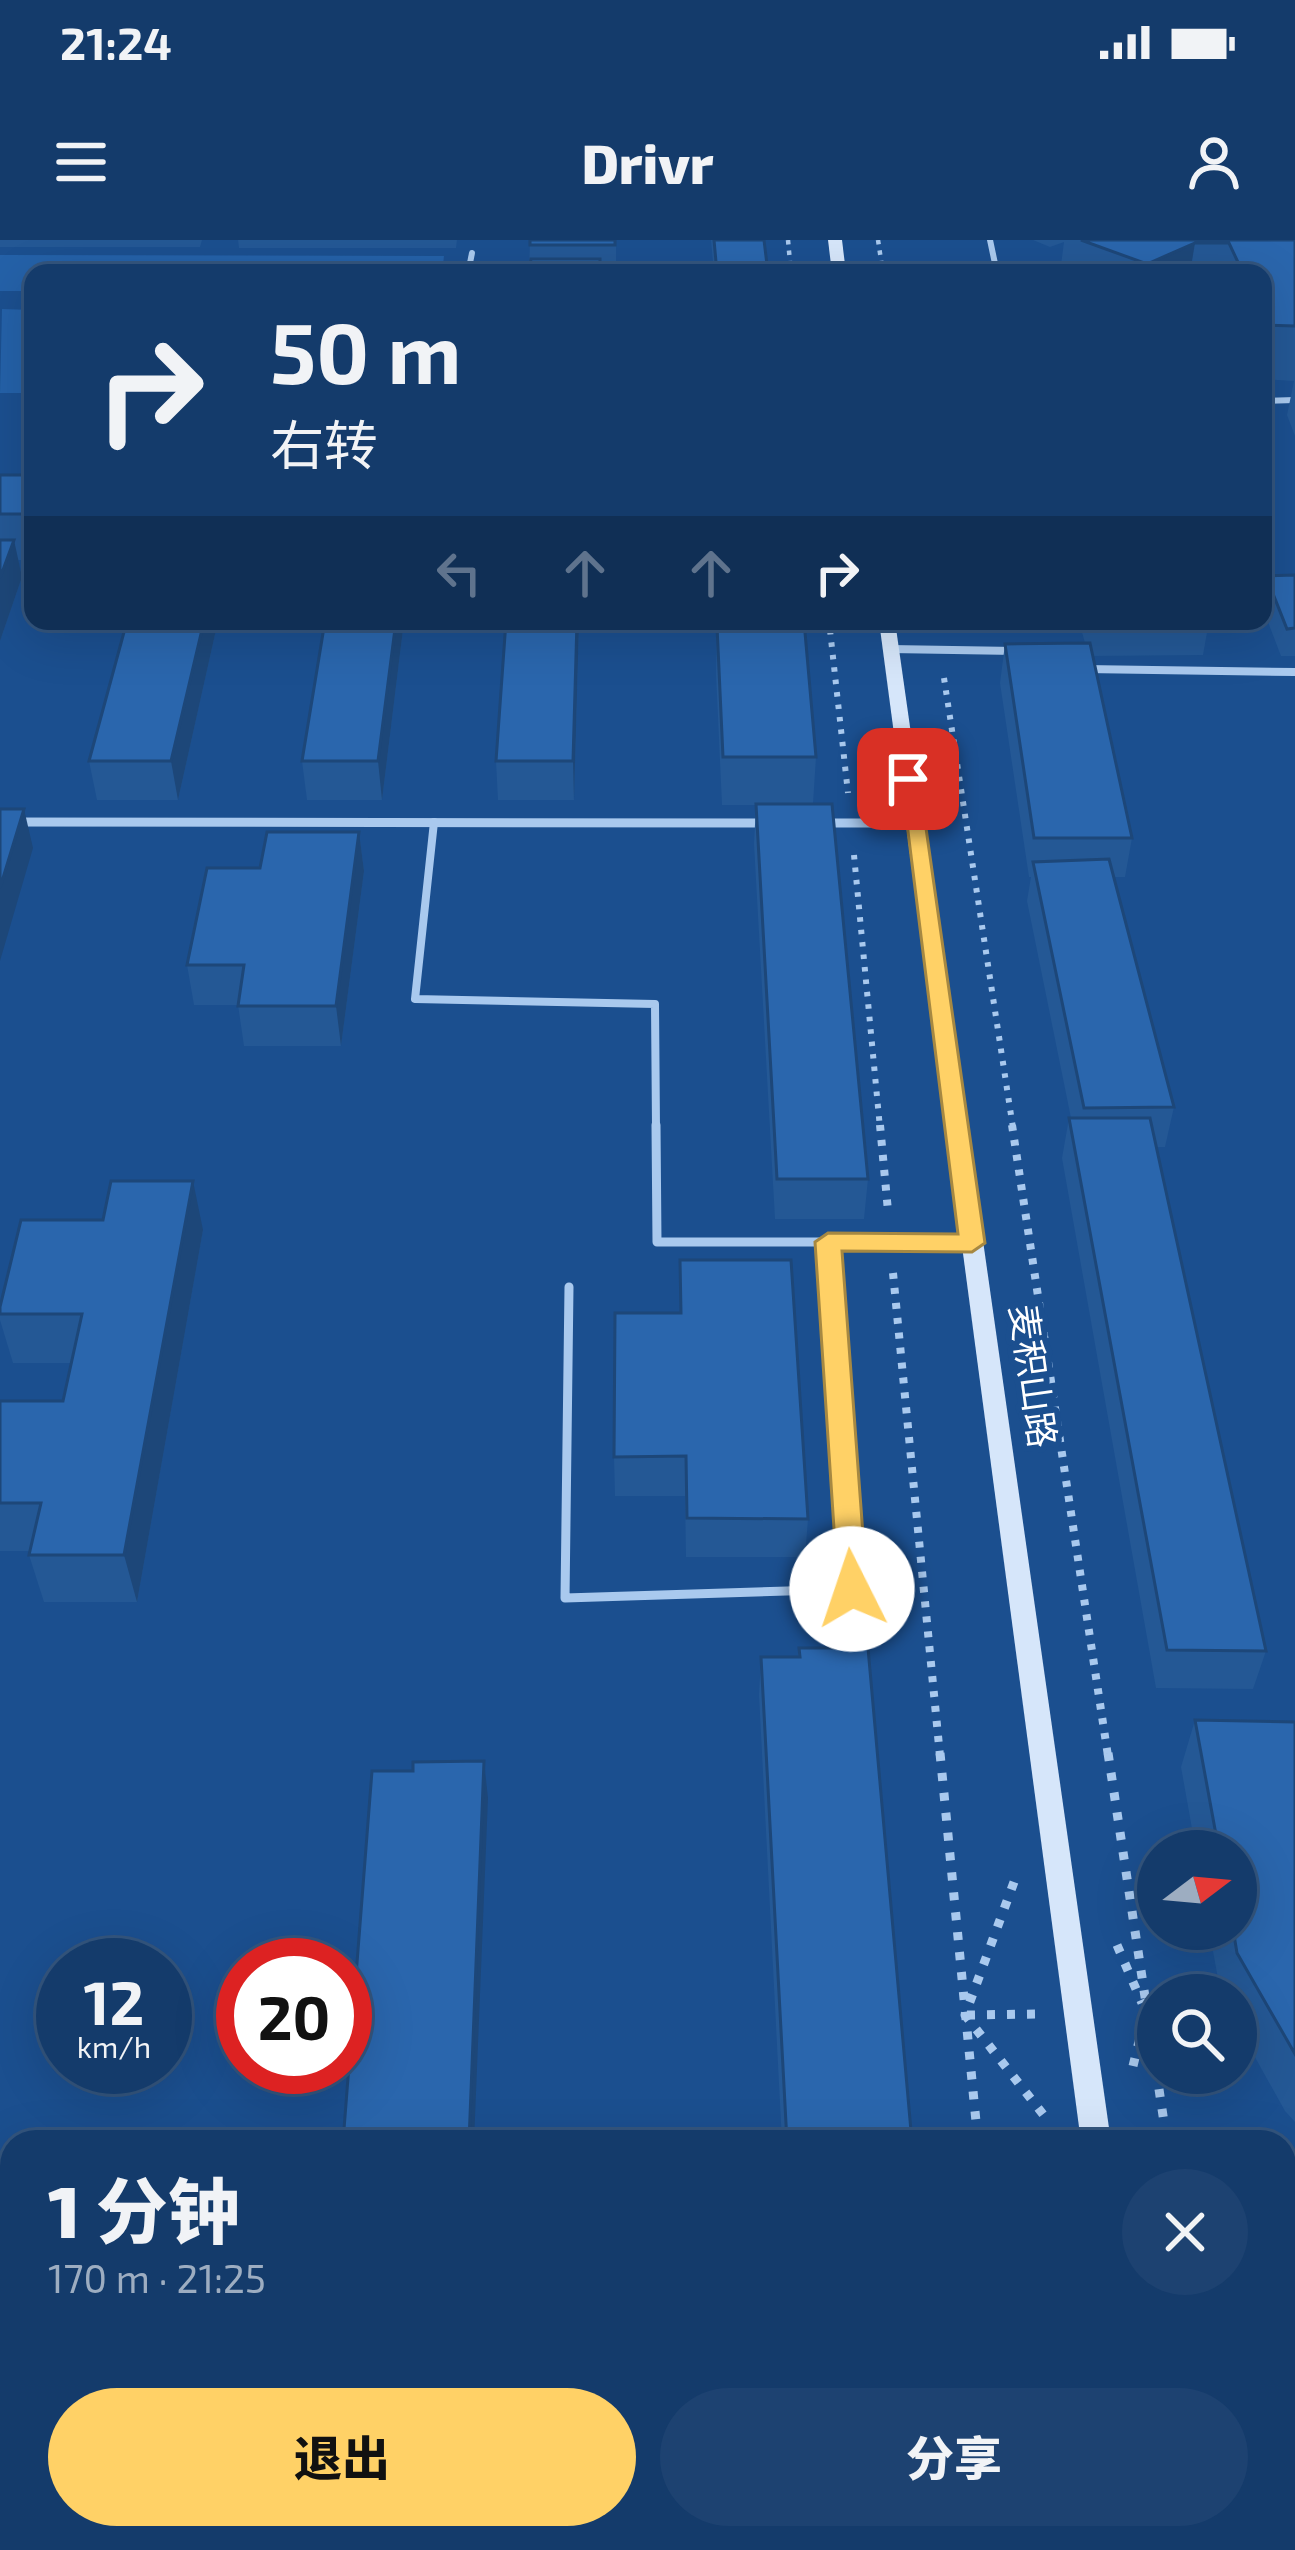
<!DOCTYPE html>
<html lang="zh">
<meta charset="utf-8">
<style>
body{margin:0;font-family:"Exo 2","Noto Sans SC",sans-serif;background:#1d4271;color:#f1f3f6;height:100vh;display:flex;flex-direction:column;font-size:45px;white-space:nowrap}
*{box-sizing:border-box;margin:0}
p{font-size:39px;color:#9dadc1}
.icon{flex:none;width:66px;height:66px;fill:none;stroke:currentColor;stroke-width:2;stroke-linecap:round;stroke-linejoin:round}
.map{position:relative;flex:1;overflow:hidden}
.details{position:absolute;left:0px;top:1890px;width:1296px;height:420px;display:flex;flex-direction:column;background:#143b6b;border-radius:36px 36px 0 0;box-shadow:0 12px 48px #0002,0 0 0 3px #33557e}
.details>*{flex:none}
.top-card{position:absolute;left:24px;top:24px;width:1248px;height:366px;border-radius:24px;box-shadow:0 12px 48px #0002,0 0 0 3px #33557e;background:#143b6b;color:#f1f3f6;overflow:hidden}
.needle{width:78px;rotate:74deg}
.controls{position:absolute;left:1137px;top:1590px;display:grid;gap:24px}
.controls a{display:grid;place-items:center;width:120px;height:120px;border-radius:50%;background:#143b6b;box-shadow:0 12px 48px #0002,0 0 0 3px #33557e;font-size:60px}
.speed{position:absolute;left:36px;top:1698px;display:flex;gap:24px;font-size:60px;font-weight:700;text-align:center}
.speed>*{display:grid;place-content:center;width:156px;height:156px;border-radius:50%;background:#143b6b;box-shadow:0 12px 48px #0002,0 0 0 3px #33557e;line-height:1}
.speed small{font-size:30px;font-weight:400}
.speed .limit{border:18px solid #d22;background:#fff;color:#111}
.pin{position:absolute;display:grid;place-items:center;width:102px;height:102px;color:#fff;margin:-51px;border-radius:24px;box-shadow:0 6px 18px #0006}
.me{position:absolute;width:132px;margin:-66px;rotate:356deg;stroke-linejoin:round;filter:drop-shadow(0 0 9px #0008)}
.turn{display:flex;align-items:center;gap:42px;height:252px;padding:0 48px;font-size:54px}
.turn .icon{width:156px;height:156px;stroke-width:2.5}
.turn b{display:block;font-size:84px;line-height:102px}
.lanes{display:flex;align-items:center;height:114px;padding:0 48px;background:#0003;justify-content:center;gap:60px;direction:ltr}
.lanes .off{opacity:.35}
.round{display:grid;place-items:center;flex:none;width:126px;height:126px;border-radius:63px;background:#1d4271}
.summary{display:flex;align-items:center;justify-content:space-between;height:204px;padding:0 48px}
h1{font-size:72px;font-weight:800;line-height:90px}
.button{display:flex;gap:24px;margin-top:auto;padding:24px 48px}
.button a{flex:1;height:138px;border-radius:72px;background:#ffd166;color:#111;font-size:48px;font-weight:800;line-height:138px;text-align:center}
.button a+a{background:#1d4271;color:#f1f3f6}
.status{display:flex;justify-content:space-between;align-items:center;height:84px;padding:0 60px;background:#143b6b;direction:ltr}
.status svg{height:33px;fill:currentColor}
header{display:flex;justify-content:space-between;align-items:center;height:156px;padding:0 48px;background:#143b6b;font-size:54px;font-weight:800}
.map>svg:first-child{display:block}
</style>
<div class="status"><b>21:24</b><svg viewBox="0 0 49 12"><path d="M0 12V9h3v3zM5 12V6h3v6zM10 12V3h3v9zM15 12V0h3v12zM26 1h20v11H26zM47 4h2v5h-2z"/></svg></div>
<header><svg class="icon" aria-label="menu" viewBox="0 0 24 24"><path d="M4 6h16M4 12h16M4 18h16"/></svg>Drivr<svg class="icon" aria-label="person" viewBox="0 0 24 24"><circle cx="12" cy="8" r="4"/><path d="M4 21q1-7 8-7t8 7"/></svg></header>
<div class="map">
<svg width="1295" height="2310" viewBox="0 0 1295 2310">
<rect width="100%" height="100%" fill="#1b4f8f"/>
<g fill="#2461a8">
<path d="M0 15 444 16 442 33H33V51H0Z"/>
<path d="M2 69 33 70V153H0Z"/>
</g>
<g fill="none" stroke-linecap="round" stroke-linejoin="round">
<g stroke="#a9c9ee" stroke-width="4.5" stroke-dasharray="4.5 6" stroke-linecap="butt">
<path d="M788 0 791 33"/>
<path d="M878 0 883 33"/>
<path d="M829 381 830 393"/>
</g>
<g stroke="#a9c9ee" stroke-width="6" stroke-dasharray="4.5 8" stroke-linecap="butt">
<path d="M830 390 848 553"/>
<path d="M944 438 1013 888"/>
<path d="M854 615 880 888"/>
</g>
<g stroke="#a9c9ee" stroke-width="8" stroke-dasharray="6 9" stroke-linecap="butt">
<path d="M880 885 888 971"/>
<path d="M1012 885 1108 1516"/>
<path d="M893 1033 940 1516"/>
</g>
<g stroke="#a9c9ee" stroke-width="9" stroke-dasharray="8 12" stroke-linecap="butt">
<path d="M940 1513 978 1902"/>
<path d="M1108 1513 1167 1902"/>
<path d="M1014 1642 965 1775 1046 1878"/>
<path d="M1117 1705 1142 1763"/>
<path d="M967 1775 1036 1774"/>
<path d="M1133 1826 1145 1777"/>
<path d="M1018 2298 1019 2310"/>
<path d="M1229 2298 1231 2310"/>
</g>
<g stroke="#a9c9ee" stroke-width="6">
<path d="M990 0 997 33"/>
<path d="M468 33 472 13"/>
<path d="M1263 161 1295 160"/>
</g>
<g stroke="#a9c9ee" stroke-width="8">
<path d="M890 409 1016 411"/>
<path d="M1085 429 1295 432"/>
<path d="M434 582 415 759 655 764 656 888"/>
</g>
<g stroke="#a9c9ee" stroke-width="9">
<path d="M828 1002 972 1003"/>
<path d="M569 1047 565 1358 852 1349 828 1002H657L656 885"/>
</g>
<g stroke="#a9c9ee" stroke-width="9">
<path d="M0 582 767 583"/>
<path d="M817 583H914"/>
</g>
<g fill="#d6e6fa" fill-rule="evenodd">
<path d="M828 0H842L846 33H832Z"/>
<path d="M879 381H895L1111 1902H1081Z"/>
<path d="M1133 2298H1167L1169 2310H1135Z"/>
</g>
</g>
<g fill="#245895">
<path d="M0 0H202L200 7H0Z"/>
<path d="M238 0H457L456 8H239Z"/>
<path d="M530 0H616V33H529Z"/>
<path d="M711 0H764L768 33H714Z"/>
<path d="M1033 0H1295V196L1287 175 1294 141 1263 139V33H1060L1064 2 1050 7Z"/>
<path d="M0 235H33V320H18L22 337 0 401Z"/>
<path d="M1295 335V416H1281L1263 369V350L1266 336Z"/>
<path d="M218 381 178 560H97L89 521Z"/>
<path d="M404 381 382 560H307L302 521Z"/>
<path d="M579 381 574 560H498L496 521Z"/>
<path d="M733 381H804L816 517 813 564 868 939 864 979H775L754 604 756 565H722L716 433 717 386H733Z"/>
<path d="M1079 381H1206L1208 387 1203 415 1093 416 1132 598 1125 637H1114L1174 867 1165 907H1156L1266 1411 1253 1449 1156 1448 1062 918 1069 878H1071L1027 661 1031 637H1029L1000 443 1005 404 1085 403Z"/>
<path d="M359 592 364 631 341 806H244L238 765H194L187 725Z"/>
<path d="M203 990 137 1362H44L29 1315 30 1311H0V1161H63L72 1123H13L0 1080V1067Z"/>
<path d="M680 1020 808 1279 805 1317H686L685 1256H615L614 1217 680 1073Z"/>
<path d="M799 1408 912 1902H782L759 1455 761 1417H798Z"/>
<path d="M1195 1480 1295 1482V1882L1285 1871 1236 1783V1755H1221L1209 1689H1236V1611H1196L1181 1527Z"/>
</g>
<g fill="#1d4779">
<path d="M1195 3 1190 33H1145L1147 24Z"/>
<path d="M14 300 22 337 0 401V338Z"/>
<path d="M204 381H218L178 560 171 521Z"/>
<path d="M396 381H404L382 560 378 521Z"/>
<path d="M577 381H579L574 560 573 521Z"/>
<path d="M24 569 33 608 0 721V648Z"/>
<path d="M359 592 364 631 341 806 336 766Z"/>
<path d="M193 941 203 990 137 1362 124 1315Z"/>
<path d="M484 1521 488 1558 474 1902H469Z"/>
</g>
<g fill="#2a66ad" stroke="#1d4779" stroke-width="3">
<rect x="530" y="0" width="85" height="5"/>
<path d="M714 0H764L768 33H717Z"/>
<path d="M1081 0H1295V86L1266 85 1263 80V33H1243L1229 3H1195L1147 24Z"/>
<path d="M531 19H600V33H529Z"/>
<path d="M1081 26 1111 33H1065Z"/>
<rect x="0" y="235" width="33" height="39"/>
<path d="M0 300H14L0 338Z"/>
<path d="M1295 335V388L1287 389 1266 336Z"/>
<path d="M127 381H204L171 521H89Z"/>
<path d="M325 381H396L378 521H302Z"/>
<path d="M506 381H577L573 521H496Z"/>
<path d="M737 381H804L816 517H723L717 386H737Z"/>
<path d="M1091 381H1206L1208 387 1093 389Z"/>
<path d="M1090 403 1132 598H1034L1005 404Z"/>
<path d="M756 564H832L868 939H777Z"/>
<path d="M0 569H24L0 648Z"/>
<path d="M267 592H359L336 766H238L244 725H187L207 628H260Z"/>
<path d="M1109 619 1174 867 1084 868 1033 622Z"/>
<path d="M1069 878H1150L1266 1411 1167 1410Z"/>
<path d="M111 941H193L124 1315H29L41 1263H0V1161H63L82 1074H0V1067L21 980H103Z"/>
<path d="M680 1020H791L808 1279 687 1278 686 1216 614 1217 615 1073H681Z"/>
<path d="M799 1408H868L912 1902H787L761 1417H800Z"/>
<path d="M1195 1480 1295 1482V1814L1237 1713 1233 1689H1236V1611H1219Z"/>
<path d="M484 1521 469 1902H343L372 1531H413V1522Z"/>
</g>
<path fill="#ffd166" stroke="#a68842" stroke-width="3" d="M901 535 919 539 985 1003 972 1012 842 1011 867 1349 852 1360 838 1349 815 1002 828 993 958 994Z"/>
<g text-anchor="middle" stroke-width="12" stroke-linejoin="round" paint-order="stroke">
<g font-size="36" fill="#fff" stroke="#1b4f8f">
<text transform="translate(1033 1136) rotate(82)" y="13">麦积山路</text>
</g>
</g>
</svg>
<div class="controls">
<a><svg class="needle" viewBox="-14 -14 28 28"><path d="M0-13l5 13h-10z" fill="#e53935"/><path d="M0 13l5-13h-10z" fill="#9dadc1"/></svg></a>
<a><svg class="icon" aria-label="search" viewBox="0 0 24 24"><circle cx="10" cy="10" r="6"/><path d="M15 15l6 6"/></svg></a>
</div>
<div class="speed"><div>12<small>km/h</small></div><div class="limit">20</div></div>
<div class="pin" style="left:908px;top:539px;background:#d93025"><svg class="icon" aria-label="arrive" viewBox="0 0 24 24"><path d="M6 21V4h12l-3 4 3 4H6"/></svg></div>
<svg class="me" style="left:852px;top:1349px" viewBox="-20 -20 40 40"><circle r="19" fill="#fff"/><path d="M0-13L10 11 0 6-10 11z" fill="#ffd166"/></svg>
<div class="top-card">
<div class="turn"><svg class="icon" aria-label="right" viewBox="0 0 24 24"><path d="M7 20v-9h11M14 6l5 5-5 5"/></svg><div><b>50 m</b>右转</div></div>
<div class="lanes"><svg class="icon off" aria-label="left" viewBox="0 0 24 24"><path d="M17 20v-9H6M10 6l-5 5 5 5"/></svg><svg class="icon off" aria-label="ahead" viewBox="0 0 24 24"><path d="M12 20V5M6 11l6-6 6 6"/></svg><svg class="icon off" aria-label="ahead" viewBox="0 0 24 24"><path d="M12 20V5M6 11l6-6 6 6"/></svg><svg class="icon" aria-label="right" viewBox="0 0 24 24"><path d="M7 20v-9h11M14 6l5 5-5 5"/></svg></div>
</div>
<section class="details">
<div class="summary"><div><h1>1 分钟</h1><p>170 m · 21:25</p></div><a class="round"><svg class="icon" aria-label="close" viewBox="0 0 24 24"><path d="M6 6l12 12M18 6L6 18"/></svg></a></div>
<div class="button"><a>退出</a><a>分享</a></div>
</section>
</div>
